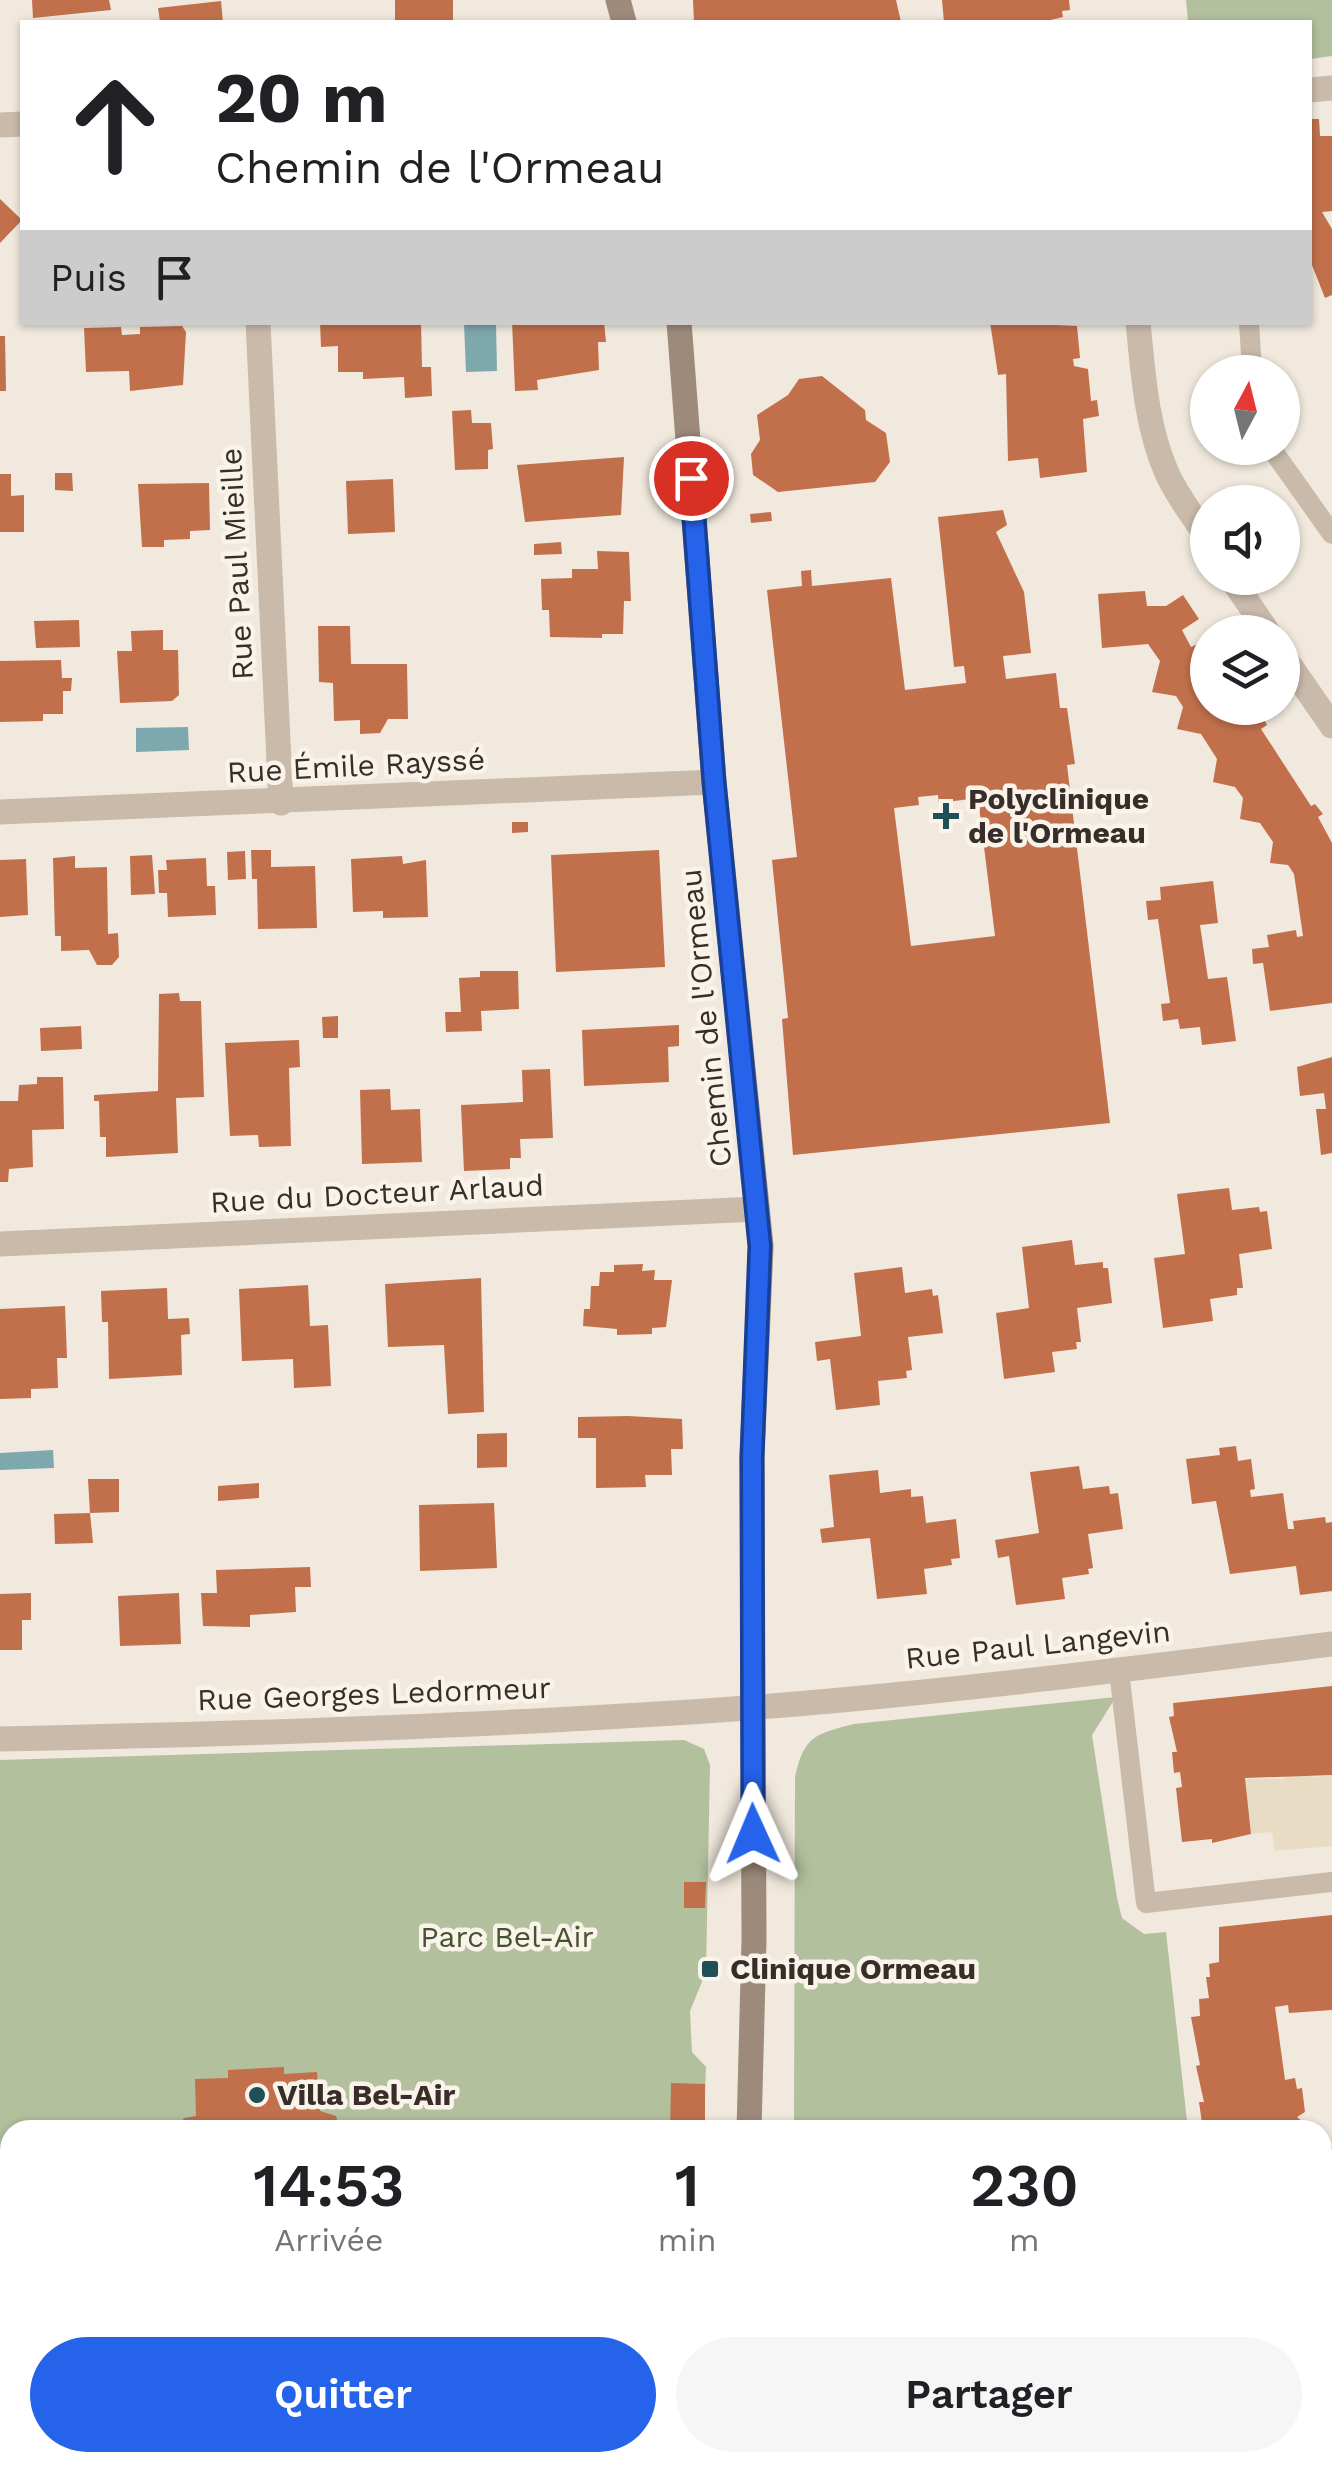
<!DOCTYPE html>
<html lang="fr">
<meta charset="utf-8">
<style>
body{margin:0;font-family:"Work Sans",sans-serif;background:#f6f6f6;color:#202124;height:100vh;display:flex;flex-direction:column;font-size:38px;white-space:nowrap}
*{box-sizing:border-box;margin:0}
p{font-size:32px;color:#757577}
.icon{flex:none;width:55px;height:55px;fill:none;stroke:currentColor;stroke-width:2;stroke-linecap:round;stroke-linejoin:round}
.map{position:relative;flex:1;overflow:hidden}
.panel{position:absolute;left:0px;top:2120px;width:1332px;height:352px;display:flex;flex-direction:column;background:#fff;border-radius:30px 30px 0 0;box-shadow:0 2px 8px #0004}
.panel>*{flex:none}
.top-card{position:absolute;left:20px;top:20px;width:1292px;height:305px;border-radius:0px;box-shadow:0 2px 8px #0004;background:#fff;color:#202124;overflow:hidden}
.needle{width:65px;rotate:7deg}
.controls{position:absolute;left:1190px;top:355px;display:grid;gap:20px}
.controls a{display:grid;place-items:center;width:110px;height:110px;border-radius:50%;background:#fff;box-shadow:0 2px 8px #0004;font-size:50px}
.pin{position:absolute;display:grid;place-items:center;width:85px;height:85px;color:#fff;margin:-42px;border:5px solid #fff;border-radius:50%;box-shadow:0 2px 10px #0007}
.me{position:absolute;width:110px;margin:-55px;rotate:359deg;stroke-linejoin:round;filter:drop-shadow(0 0 8px #0008)}
.turn{display:flex;align-items:center;gap:35px;height:210px;padding:0 30px;font-size:45px}
.turn .icon{width:130px;height:130px;stroke-width:2.5}
.turn b{display:block;font-size:70px;line-height:85px}
.then{display:flex;align-items:center;height:95px;padding:0 30px;background:#0003;gap:20px;font-size:38px}
.eta{display:flex;justify-content:space-evenly;align-items:center;height:170px;text-align:center}
.eta b{font-size:60px;font-weight:600;line-height:70px}
.primary-button{display:flex;gap:20px;margin-top:auto;padding:20px 30px}
.primary-button a{flex:1;height:115px;border-radius:60px;background:#2563eb;color:#fff;font-size:40px;font-weight:600;line-height:115px;text-align:center}
.primary-button a+a{background:#f6f6f6;color:#202124}
.map>svg:first-child{display:block}
</style>
<div class="map">
<svg width="1332" height="2472" viewBox="0 0 1332 2472">
<rect width="100%" height="100%" fill="#f1e9dd"/>
<g fill="#b2c09e">
<path d="M1186 0H1332V56L1310 59V22H1188Z"/>
<path d="M1116 1697 1092 1735 1117 1898 1122 1918 1144 1934 1166 1932 1188 2130H794L795 1777C804 1737 814 1734 854 1724Z"/>
<path d="M684 1740 704 1749 710 1765 706 1972 690 2011 692 2052 706 2067 704 2130H10V2462H695V2472H0V1760Z"/>
</g>
<g fill="#e9dcc5">
<path d="M1312 1772 1313 1777 1332 1775V1846L1275 1851 1272 1832 1251 1834 1245 1779H1284V1775Z"/>
<path d="M1323 2276 1332 2284V2472H1233L1222 2463 1322 2462Z"/>
</g>
<g fill="#7da8ae">
<path d="M464 323H496L497 371 466 372Z"/>
<path d="M188 727 189 750 136 752V728Z"/>
<path d="M53 1450 54 1468 0 1470V1453Z"/>
</g>
<g fill="#c1704b" fill-rule="evenodd">
<path d="M32 0H109L111 10 33 18Z"/>
<rect x="395" y="0" width="58" height="22"/>
<path d="M693 0H896L901 22H694Z"/>
<path d="M942 0H1069L1070 10 1062 11 1063 17 1042 22H944Z"/>
<path d="M221 1 223 22H160L158 8Z"/>
<path d="M1310 119H1319L1320 136H1332V211L1322 212 1332 229V295L1325 298 1310 260Z"/>
<path d="M0 199 22 220 0 243Z"/>
<path d="M320 322H421L422 367H431L432 396 405 398 404 377 363 379V372H338V346L321 347Z"/>
<path d="M512 322H604L606 342H598L599 370 537 380 538 390 515 391Z"/>
<path d="M990 322 1077 326 1080 358 1073 359 1074 366 1088 369 1091 401 1097 400 1099 416 1083 419 1087 472 1040 478 1038 458 1008 461 1006 374 998 375Z"/>
<path d="M182 326 186 332 183 385 130 391 129 371 86 372 84 328 121 327 122 335 140 334V327Z"/>
<path d="M0 336H5L6 391H0Z"/>
<path d="M822 376 865 410 866 420 886 433 890 462 875 482 778 492 753 475 751 454 760 440 757 415 788 395 799 379Z"/>
<path d="M471 410 472 423H491L493 449 488 450V469L455 470 452 411Z"/>
<path d="M624 457 621 515 525 522 517 465Z"/>
<path d="M55 473H72L73 491 55 490Z"/>
<path d="M0 474H11V496L24 495V532H0Z"/>
<path d="M393 479 395 532 348 534 346 481Z"/>
<path d="M209 483 210 530 190 531V539L164 540V547H142L138 484Z"/>
<path d="M1003 510 1007 525 996 532 1024 592 1031 653 1003 656 1006 679 1056 673 1060 708H1067L1075 764 1067 765 1110 1123 793 1155 782 1019 788 1018 772 860 797 857 767 590 802 586 801 571 811 570 812 586 891 578 905 690 966 683 964 666 954 667 938 517ZM938 795 939 803 978 798 995 936 911 946 894 808 919 805 918 797Z"/>
<path d="M771 512 772 521 751 523 750 514Z"/>
<path d="M561 542 562 554 534 555V544Z"/>
<path d="M597 551 629 552 631 601H624L623 634H602V638L550 637 549 610H542L541 579 572 578V569H598Z"/>
<path d="M1145 591 1147 606H1166L1183 595 1199 619 1182 630 1191 647 1208 639V708H1249L1255 718 1261 714 1267 725 1261 729 1311 806 1315 804 1323 814 1318 817 1332 843V1003L1270 1011 1263 963 1253 964 1252 949 1269 947 1267 935 1296 930 1297 937 1303 936 1294 874 1288 865 1270 863 1273 842 1260 823 1240 819 1243 798 1235 787 1213 782 1217 759 1201 734 1177 729 1183 707 1176 696 1152 692 1160 661 1148 644 1102 648 1098 594Z"/>
<path d="M79 620 80 647 36 648 34 621Z"/>
<path d="M318 626H350L351 664H407L408 719H388L380 733 360 734V720L334 721 333 683 319 682Z"/>
<path d="M163 630V650H178L179 695 172 701 120 703 117 651H132L131 631Z"/>
<path d="M61 660 62 678H72L71 691H63V714H43V721L0 722V661Z"/>
<path d="M512 822H528V832L512 833Z"/>
<path d="M251 850H271V867L315 866 317 928 258 929 257 879H252Z"/>
<path d="M659 850 665 967 556 972 551 855Z"/>
<path d="M245 851 246 879 228 880 227 852Z"/>
<path d="M152 855 155 894 131 895 130 856Z"/>
<path d="M75 856V868L107 867 108 934 118 933 119 957 112 965H97L89 950 61 951V936H55L53 858Z"/>
<path d="M402 856 403 864 426 860 428 917 383 918V911L353 912 351 859Z"/>
<path d="M206 858 207 886H215L216 915 168 917 167 893H159L158 870H167L166 860Z"/>
<path d="M26 859 28 915 0 917V860Z"/>
<path d="M1213 881 1218 923 1200 925 1208 979 1227 977 1236 1041 1202 1045 1200 1027 1180 1029 1178 1019 1163 1021 1161 1004 1170 1003 1158 919 1148 920 1146 901 1161 900 1160 887Z"/>
<path d="M480 971H518L519 1009 481 1011 482 1031 446 1032 445 1012H461L459 978 480 977Z"/>
<path d="M179 993 180 1001H201L204 1097 176 1098 178 1153 106 1157V1137H100L99 1101H94V1095L158 1091 159 994Z"/>
<path d="M338 1016V1038H323L322 1017Z"/>
<path d="M679 1025V1046L668 1047 669 1082 584 1086 582 1030Z"/>
<path d="M81 1026 82 1049 41 1051 40 1028Z"/>
<path d="M299 1040 300 1067 289 1068 291 1146 259 1147 258 1135 230 1136 225 1043Z"/>
<path d="M1332 1057V1153L1321 1155 1316 1109H1326L1324 1093 1300 1096 1297 1067Z"/>
<path d="M550 1069 553 1138 520 1139 521 1158H510V1169L464 1171 461 1105 523 1102 522 1070Z"/>
<path d="M37 1077H63L64 1129 32 1130 33 1167 9 1169 8 1182H0V1101H18L19 1085 37 1084Z"/>
<path d="M390 1089 391 1110 420 1109 422 1162 362 1164 360 1090Z"/>
<path d="M1229 1188 1232 1210 1259 1207 1260 1212 1267 1211 1272 1249 1239 1254 1243 1288H1237V1295L1210 1299 1213 1321 1163 1328 1154 1258 1185 1254 1177 1194Z"/>
<path d="M1072 1240 1075 1265 1103 1262V1268H1108L1112 1303 1077 1308 1081 1342H1076L1077 1349 1052 1352 1055 1372 1004 1379 996 1313 1029 1308 1022 1247Z"/>
<path d="M643 1264 642 1271 655 1270 654 1280H672L666 1327 652 1328V1334L617 1335V1329L583 1326 584 1309H590L591 1286H599L600 1272H614V1265Z"/>
<path d="M902 1267 905 1293 932 1289 933 1296 938 1295 943 1333 908 1337 912 1370 906 1371 907 1378 878 1381 880 1405 836 1410 830 1359 817 1361 815 1342 861 1336 854 1273Z"/>
<path d="M481 1278 484 1412 448 1414 444 1345 388 1347 385 1284Z"/>
<path d="M308 1285 310 1326 328 1325 331 1386 294 1388 293 1359 242 1361 239 1289Z"/>
<path d="M167 1288 168 1319 189 1318 190 1334 181 1335 182 1375 109 1379 108 1322H102L101 1291Z"/>
<path d="M65 1306 67 1358H57L58 1388 31 1389V1398L0 1399V1309Z"/>
<path d="M628 1416 682 1419 683 1449H671L672 1475H645L646 1487 596 1488V1438H578V1417Z"/>
<path d="M507 1433V1467L477 1468V1434Z"/>
<path d="M1236 1446 1238 1461 1251 1459 1255 1489 1250 1490 1251 1497 1283 1493 1288 1529H1294L1293 1521 1325 1517 1326 1523 1332 1522V1591L1300 1595 1296 1566 1230 1574 1216 1501 1192 1504 1186 1459 1220 1455 1219 1448Z"/>
<path d="M1079 1466 1083 1489 1109 1486 1110 1494 1118 1493 1123 1529 1088 1534 1093 1568 1088 1569 1089 1574 1062 1578 1065 1599 1016 1605 1009 1556 998 1558 995 1540 1039 1533 1030 1472Z"/>
<path d="M878 1470 880 1493 911 1489V1497L923 1496 926 1523 956 1519 960 1558 951 1559 952 1565 924 1569 927 1594 877 1599 870 1538 822 1543 820 1529 834 1527 829 1475Z"/>
<path d="M88 1479H119V1512L90 1513Z"/>
<path d="M259 1483V1498L218 1501V1486Z"/>
<path d="M494 1503 497 1568 420 1571 419 1505Z"/>
<path d="M90 1513 93 1543 55 1544 54 1514Z"/>
<path d="M310 1567 311 1587H295L296 1612 250 1615V1627L203 1626 201 1593H217L216 1570Z"/>
<path d="M31 1593V1620H22V1650H0V1594Z"/>
<path d="M179 1593 181 1644 120 1646 118 1596Z"/>
<path d="M1332 1686V1775L1245 1778 1251 1834 1212 1843V1839L1182 1842 1176 1788 1182 1787 1180 1772 1174 1773 1172 1752H1177L1169 1717 1174 1716 1173 1703Z"/>
<path d="M684 1882H706L705 1908H684Z"/>
<path d="M1332 1915V2010L1289 2013 1288 2005 1275 2007 1285 2080 1295 2078 1297 2089 1302 2088 1305 2112 1297 2117 1312 2130H1212V2122L1202 2123 1199 2102H1204L1196 2066 1200 2065 1191 2017 1200 2016 1199 1999 1209 1998 1206 1977H1210L1209 1964 1219 1962V1927Z"/>
<path d="M284 2067V2074L317 2072 320 2111 336 2116 340 2130H176L184 2118 196 2116 195 2079 228 2078V2070Z"/>
<path d="M671 2083 705 2084V2121H697V2130H670Z"/>
<path d="M1322 2139 1332 2147V2247L1327 2253 1322 2249Z"/>
<path d="M854 2462H926V2472H888V2468L855 2471Z"/>
<path d="M1043 2462H1166L1170 2466 1165 2472H1055Z"/>
</g>
<g fill="none" stroke-linecap="round" stroke-linejoin="round">
<g stroke="#c9baaa" stroke-width="20">
<path d="M1249 322 1252 372"/>
<path d="M1271 448 1332 534"/>
<path d="M1119 1671 1146 1903 1332 1882"/>
</g>
<g stroke="#c9baaa" stroke-width="25">
<path d="M1310 90 1332 88"/>
<path d="M0 125 22 124"/>
<path d="M258 322 281 803"/>
<path d="M1138 322C1143 372 1146 424 1166 471 1176 495 1194 517 1208 539"/>
<path d="M1231 578 1268 632"/>
<path d="M1282 654 1332 726"/>
<path d="M0 812 714 782"/>
<path d="M0 1244 757 1209"/>
<path d="M0 1739C249 1734 498 1726 747 1708 942 1693 1138 1668 1332 1644"/>
</g>
<g stroke="#9d8a7b" stroke-width="25">
<path d="M618 0 624 22"/>
<path d="M679 322 714 782 761 1246 752 1457 754 1940 749 2130"/>
<path d="M743 2472V2462"/>
</g>
</g>
<g fill="none" stroke-linecap="round" stroke-linejoin="round">
<g stroke="#184099" stroke-width="25">
<path id="route" d="M691 478 714 782 760 1246 752 1457 753 1834"/>
</g>
<use href="#route" stroke="#2563eb" stroke-width="18"/>
</g>
<g fill="#204f57" stroke="#f9f3ea" stroke-width="4">
<path d="M941 801h10v10h10v10h-10v10h-10v-10h-10v-10h10z"/>
<rect x="700" y="1959" width="20" height="20" rx="5"/>
<circle cx="257" cy="2095" r="10"/>
</g>
<g text-anchor="middle" stroke-width="9" stroke-linejoin="round" paint-order="stroke">
<g font-size="30" fill="#372e29" stroke="#f9f3ea">
<text transform="translate(237 564) rotate(-93)" y="10">Rue Paul Mieille</text>
<text transform="translate(356 766) rotate(-3)" y="10">Rue Émile Rayssé</text>
<text transform="translate(706 1018) rotate(-96)" y="10">Chemin de l'Ormeau</text>
<text transform="translate(377 1194) rotate(-3)" y="10">Rue du Docteur Arlaud</text>
<text transform="translate(1038 1645) rotate(-6)" y="10">Rue Paul Langevin</text>
<text transform="translate(374 1694) rotate(-2)" y="10">Rue Georges Ledormeur</text>
</g>
<g font-size="30" font-weight="bold" fill="#372e29" stroke="#f9f3ea" text-anchor="start">
<text x="968" y="809">Polyclinique<tspan x="968" dy="34">de l'Ormeau</tspan></text>
<text x="730" y="1979">Clinique Ormeau</text>
<text x="277" y="2105">Villa Bel-Air</text>
</g>
<g font-size="30" fill="#43542e" stroke="#f9f3ea">
<text x="507" y="1947">Parc Bel-Air</text>
</g>
</g>
</svg>
<div class="controls">
<a><svg class="needle" viewBox="-14 -14 28 28"><path d="M0-13l5 13h-10z" fill="#e53935"/><path d="M0 13l5-13h-10z" fill="#757577"/></svg></a>
<a><svg class="icon" aria-label="sound" viewBox="0 0 24 24"><path d="M4 9h4l5-4v14l-5-4H4zM17 9q2 3 0 6"/></svg></a>
<a><svg class="icon" aria-label="layers" viewBox="0 0 24 24"><path d="M12 4l9 5-9 5-9-5zM3 14l9 5 9-5"/></svg></a>
</div>
<div class="pin" style="left:691px;top:478px;background:#d93025"><svg class="icon" aria-label="arrive" viewBox="0 0 24 24"><path d="M6 21V4h12l-3 4 3 4H6"/></svg></div>
<svg class="me" style="left:753px;top:1834px" viewBox="-20 -20 40 40"><path d="M0-17L14 15 0 8-14 15z" fill="#2563eb" stroke="#fff" stroke-width="4"/></svg>
<div class="top-card">
<div class="turn"><svg class="icon" aria-label="ahead" viewBox="0 0 24 24"><path d="M12 20V5M6 11l6-6 6 6"/></svg><div><b>20 m</b>Chemin de l'Ormeau</div></div>
<div class="then">Puis<svg class="icon" aria-label="arrive" viewBox="0 0 24 24"><path d="M6 21V4h12l-3 4 3 4H6"/></svg></div>
</div>
<section class="panel">
<div class="eta">
<div><b>14:53</b><p>Arrivée</p></div>
<div><b>1</b><p>min</p></div>
<div><b>230</b><p>m</p></div>
</div>
<div class="primary-button"><a>Quitter</a><a>Partager</a></div>
</section>
</div>
